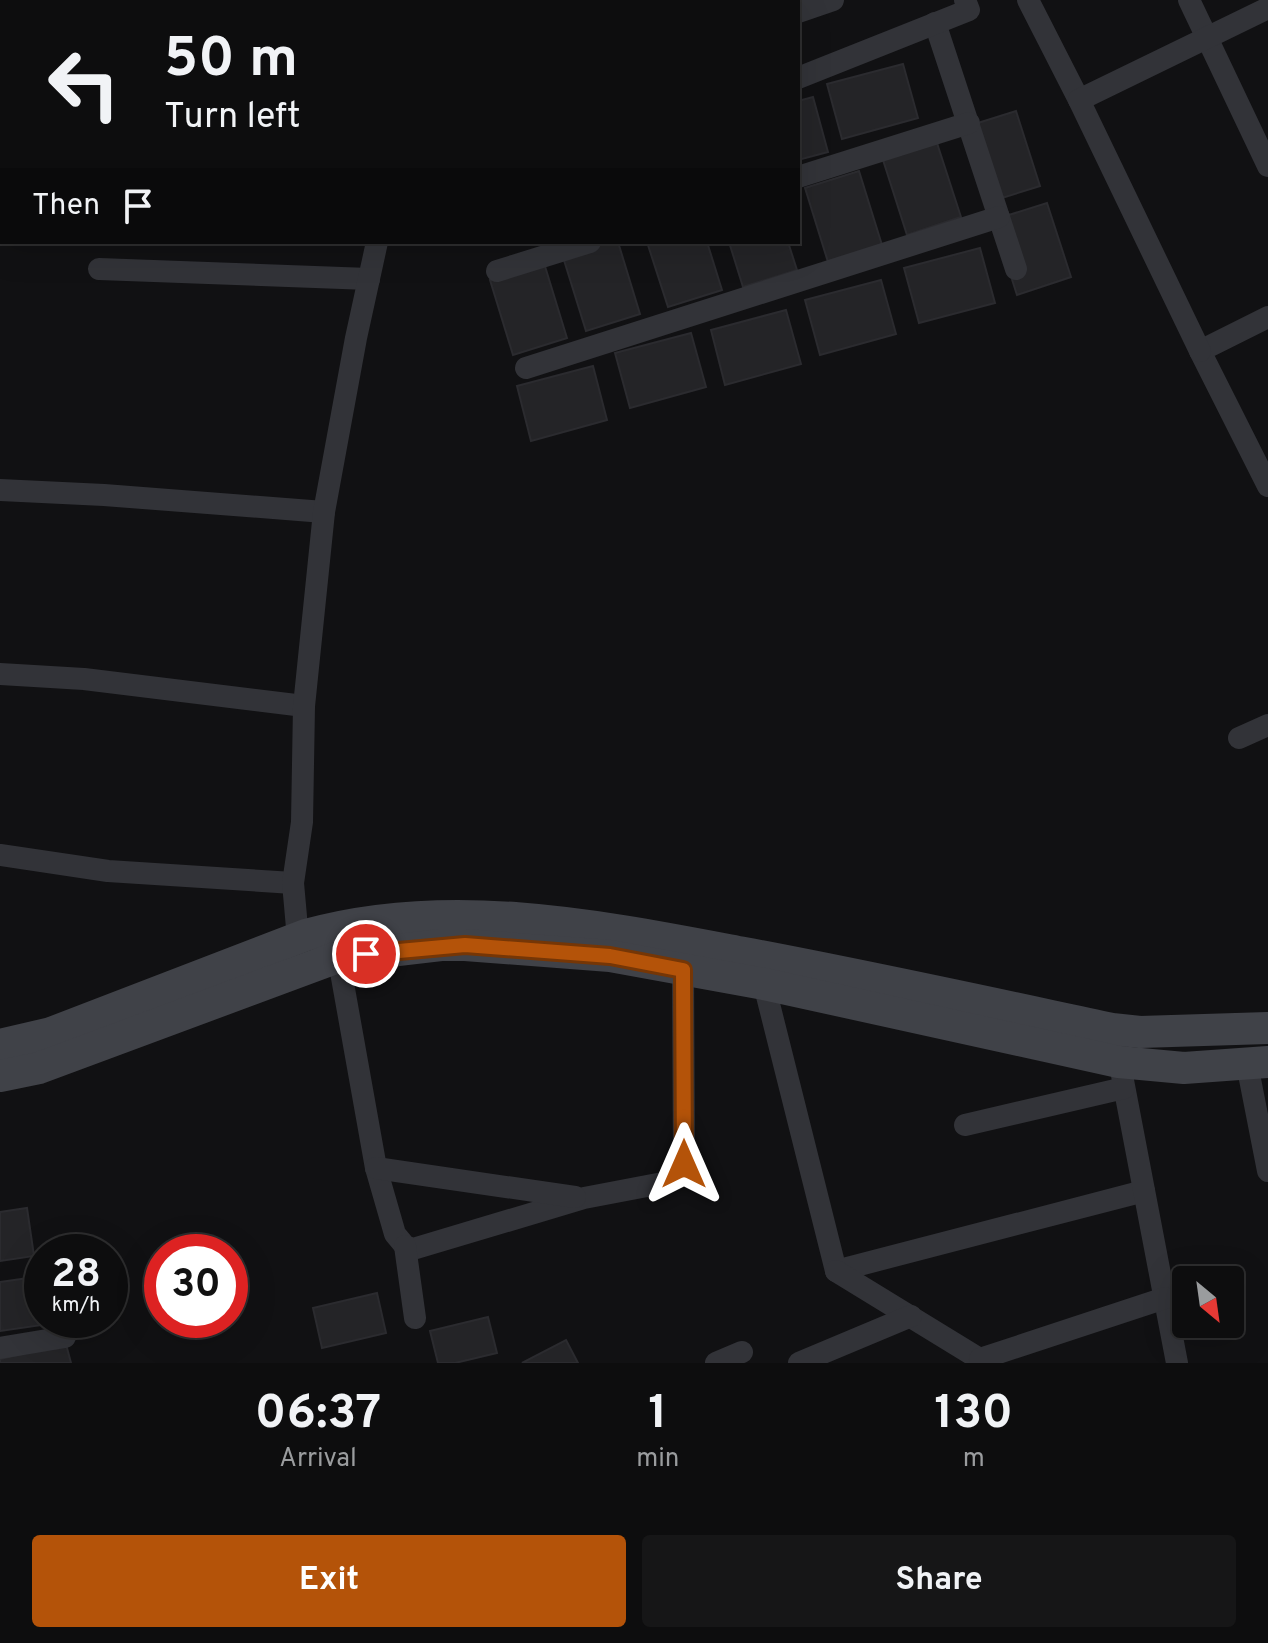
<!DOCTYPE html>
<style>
body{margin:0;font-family:Overpass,sans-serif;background:#161617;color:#f1f3f6;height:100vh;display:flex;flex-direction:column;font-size:30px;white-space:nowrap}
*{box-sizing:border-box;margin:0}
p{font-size:26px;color:#9a9c9e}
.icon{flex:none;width:44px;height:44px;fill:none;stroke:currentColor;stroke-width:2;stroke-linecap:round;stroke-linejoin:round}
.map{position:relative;height:1363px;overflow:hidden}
.drawer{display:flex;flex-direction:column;background:#0d0d0e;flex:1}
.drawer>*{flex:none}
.hud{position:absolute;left:0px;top:0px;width:800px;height:244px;box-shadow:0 8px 32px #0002,0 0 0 2px #2d2d2e;background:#0d0d0e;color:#f1f3f6;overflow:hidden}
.needle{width:52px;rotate:151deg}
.buttons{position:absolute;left:1172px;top:1266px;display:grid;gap:16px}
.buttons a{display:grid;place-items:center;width:72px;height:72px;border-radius:8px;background:#0d0d0e;box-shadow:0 8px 32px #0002,0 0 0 2px #2d2d2e;font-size:40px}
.speed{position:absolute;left:24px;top:1234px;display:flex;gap:16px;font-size:40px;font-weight:700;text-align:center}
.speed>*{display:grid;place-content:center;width:104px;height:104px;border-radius:50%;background:#0d0d0e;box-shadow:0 8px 32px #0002,0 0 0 2px #2d2d2e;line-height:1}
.speed small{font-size:20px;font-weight:400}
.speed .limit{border:12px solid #d22;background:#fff;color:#111}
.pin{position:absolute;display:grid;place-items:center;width:68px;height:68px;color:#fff;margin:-34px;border:4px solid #fff;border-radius:50%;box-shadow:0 2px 8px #0007}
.me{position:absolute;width:88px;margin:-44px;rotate:0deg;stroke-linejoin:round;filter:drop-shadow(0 0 6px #0008)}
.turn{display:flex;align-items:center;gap:28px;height:168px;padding:0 32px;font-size:36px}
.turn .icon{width:104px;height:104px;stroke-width:2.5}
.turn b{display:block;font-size:56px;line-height:68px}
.then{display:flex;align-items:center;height:76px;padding:0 32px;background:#0003;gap:16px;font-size:30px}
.eta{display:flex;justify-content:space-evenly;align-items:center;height:136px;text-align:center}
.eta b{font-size:48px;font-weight:700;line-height:56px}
.action{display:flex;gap:16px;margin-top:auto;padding:16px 32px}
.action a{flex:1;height:92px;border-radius:8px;background:#b45309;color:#fff;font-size:32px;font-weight:700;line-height:92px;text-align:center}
.action a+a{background:#161617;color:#f1f3f6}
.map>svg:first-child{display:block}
</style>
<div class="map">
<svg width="1268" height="1363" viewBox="0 0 1268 1363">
<rect width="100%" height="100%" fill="#111113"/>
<g fill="#242427" stroke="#2b2b2f" stroke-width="2">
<path d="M903 64 918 118 842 139 827 84Z"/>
<path d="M813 97 828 152 798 160V101Z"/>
<path d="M1016 111 1040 186 986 203 962 128Z"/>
<path d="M937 143 961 217 907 235 883 160Z"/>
<path d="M859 171 882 245 828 262 805 188Z"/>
<path d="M1047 203 1071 277 1017 295 993 220Z"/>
<path d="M610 242H618L640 314 586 331 563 257Z"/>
<path d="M647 242H707L722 290 668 307Z"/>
<path d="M729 242H788L797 270 743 287Z"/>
<path d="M980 248 995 303 919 323 904 268Z"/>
<path d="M544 263 567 338 513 355 490 280Z"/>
<path d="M881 280 896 334 820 355 805 300Z"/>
<path d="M786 310 801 364 725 385 711 330Z"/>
<path d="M691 333 706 387 630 408 615 353Z"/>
<path d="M593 366 607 420 531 441 517 386Z"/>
<path d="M27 1208 34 1256 0 1261V1212Z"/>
<path d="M36 1277 42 1325 0 1331V1282Z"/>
<path d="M377 1293 386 1333 322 1348 313 1308Z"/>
<path d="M488 1317 497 1353 455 1363H438L430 1331Z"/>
<path d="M566 1340 578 1363H522Z"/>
<path d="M66 1344 71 1363H0V1359Z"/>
</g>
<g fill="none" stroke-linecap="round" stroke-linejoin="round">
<g stroke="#323338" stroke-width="22">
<path d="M418 0V2"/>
<path d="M1028 0 1079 100"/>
<path d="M1189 0 1268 166"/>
<path d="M592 2 598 0"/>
<path d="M798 12 833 0"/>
<path d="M935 23 1016 269"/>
<path d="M798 78 969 10 965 0"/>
<path d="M798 177 969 123"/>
<path d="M99 269 369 279"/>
<path d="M497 271 590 242"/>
<path d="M1268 317 1200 351 1268 486"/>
<path d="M1200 351 1079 100 1268 8"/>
<path d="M526 368 999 217"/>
<path d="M0 490 104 495 324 512"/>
<path d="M0 674 84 679 304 706"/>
<path d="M1239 738 1268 725"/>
<path d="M0 855 108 871 293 883"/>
<path d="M298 939 293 883 302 822 304 706 324 512 356 338 377 242"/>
<path d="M336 944 376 1168 395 1234 405 1246 413 1249 584 1198 668 1182 682 1171 684 1164 683 970"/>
<path d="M764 984 836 1271 1144 1191"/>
<path d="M1117 1049 1177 1363"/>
<path d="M1247 1064 1268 1171"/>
<path d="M965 1125 1124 1088"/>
<path d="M376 1168 575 1197"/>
<path d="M405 1246 415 1318"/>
<path d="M836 1271 986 1363"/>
<path d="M0 1348 65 1337"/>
<path d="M980 1359 1165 1298"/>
<path d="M716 1363 742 1352"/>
<path d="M799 1363 911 1316"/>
</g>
<g stroke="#404248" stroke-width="32">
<path d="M0 1045 51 1033 306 935C450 895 601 926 744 953 867 976 990 1003 1112 1029L1140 1032 1268 1028"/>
<path d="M0 1076 39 1068 338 957 441 945H465L610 956 764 984 1119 1062 1184 1068 1268 1062"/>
</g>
</g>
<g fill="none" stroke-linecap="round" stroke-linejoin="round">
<g stroke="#753606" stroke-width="20">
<path id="route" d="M366 954 465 945 610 956 683 970 684 1164"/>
</g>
<use href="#route" stroke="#b45309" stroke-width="14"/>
</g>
</svg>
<div class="buttons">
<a><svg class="needle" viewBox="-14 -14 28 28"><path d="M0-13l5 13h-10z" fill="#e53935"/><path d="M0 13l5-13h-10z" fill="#9a9c9e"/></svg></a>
</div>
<div class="speed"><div>28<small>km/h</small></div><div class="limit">30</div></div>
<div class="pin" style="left:366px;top:954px;background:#d93025"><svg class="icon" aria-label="arrive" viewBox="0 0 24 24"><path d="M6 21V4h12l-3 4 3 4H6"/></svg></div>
<svg class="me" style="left:684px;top:1164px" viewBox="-20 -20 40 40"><path d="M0-17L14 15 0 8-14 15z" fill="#b45309" stroke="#fff" stroke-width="4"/></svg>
<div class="hud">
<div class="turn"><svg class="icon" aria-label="left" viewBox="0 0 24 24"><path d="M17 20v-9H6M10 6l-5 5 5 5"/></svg><div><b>50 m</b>Turn left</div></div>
<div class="then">Then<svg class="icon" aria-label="arrive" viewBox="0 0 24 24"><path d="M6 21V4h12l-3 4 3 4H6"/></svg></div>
</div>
</div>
<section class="drawer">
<div class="eta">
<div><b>06:37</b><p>Arrival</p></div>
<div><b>1</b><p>min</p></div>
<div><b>130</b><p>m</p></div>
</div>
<div class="action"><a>Exit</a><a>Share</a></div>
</section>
